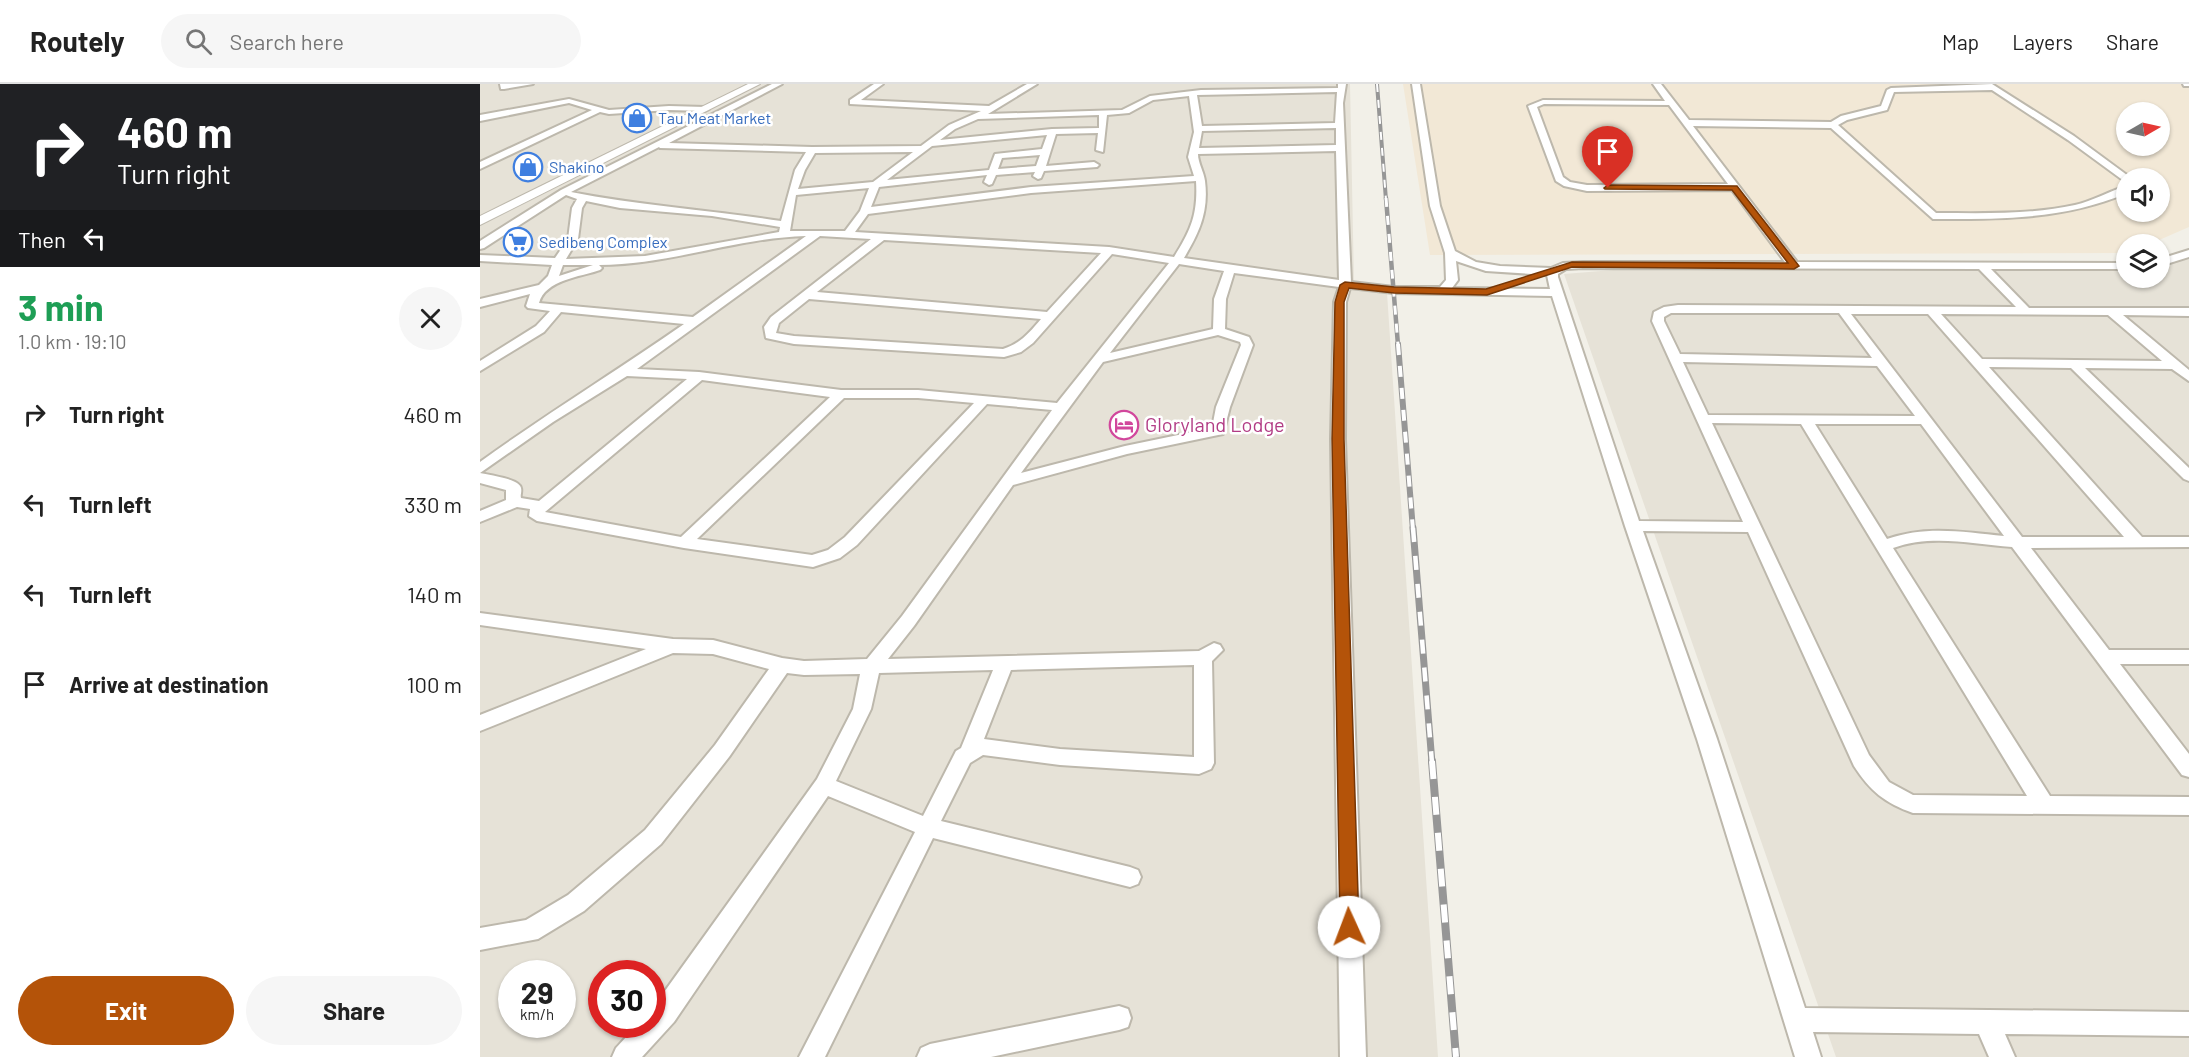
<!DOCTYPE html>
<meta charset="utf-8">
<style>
body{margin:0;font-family:Barlow,sans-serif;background:#f6f6f6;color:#222;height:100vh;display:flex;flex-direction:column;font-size:22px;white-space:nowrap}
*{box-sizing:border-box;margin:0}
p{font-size:20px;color:#767676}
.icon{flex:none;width:33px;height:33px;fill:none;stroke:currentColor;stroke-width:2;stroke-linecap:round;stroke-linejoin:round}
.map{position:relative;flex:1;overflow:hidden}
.sheet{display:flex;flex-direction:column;background:#fff;width:480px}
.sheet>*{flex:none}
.hud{background:#202124;color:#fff;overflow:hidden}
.needle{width:39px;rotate:81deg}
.buttons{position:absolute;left:1636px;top:18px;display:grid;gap:12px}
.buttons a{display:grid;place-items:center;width:54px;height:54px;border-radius:50%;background:#fff;box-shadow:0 2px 4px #0004;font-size:30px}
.speed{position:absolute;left:18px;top:876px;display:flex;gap:12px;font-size:30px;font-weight:700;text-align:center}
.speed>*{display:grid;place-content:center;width:78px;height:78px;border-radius:50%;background:#fff;box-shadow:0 2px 4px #0004;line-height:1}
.speed small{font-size:15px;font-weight:400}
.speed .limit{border:9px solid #d22;background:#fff;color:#111}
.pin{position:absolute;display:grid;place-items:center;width:51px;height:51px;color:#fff;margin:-62px -26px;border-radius:50% 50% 50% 0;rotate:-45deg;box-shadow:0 0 6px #0007}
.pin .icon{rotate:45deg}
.me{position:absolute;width:66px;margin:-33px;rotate:358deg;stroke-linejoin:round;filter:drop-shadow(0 0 4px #0008)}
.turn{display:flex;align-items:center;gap:21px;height:126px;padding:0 18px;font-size:27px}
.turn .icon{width:78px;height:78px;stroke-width:2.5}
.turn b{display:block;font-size:42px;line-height:51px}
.then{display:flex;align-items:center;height:57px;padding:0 18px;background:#0003;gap:12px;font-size:22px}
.round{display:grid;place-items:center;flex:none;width:63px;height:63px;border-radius:32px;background:#f6f6f6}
.headline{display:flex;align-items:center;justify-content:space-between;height:102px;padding:0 18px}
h1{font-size:36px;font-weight:700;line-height:45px;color:#1e9e55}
.primary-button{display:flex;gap:12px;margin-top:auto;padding:12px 18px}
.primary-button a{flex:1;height:69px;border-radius:36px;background:#b45309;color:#fff;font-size:24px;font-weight:700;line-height:69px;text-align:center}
.primary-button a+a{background:#f6f6f6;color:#222}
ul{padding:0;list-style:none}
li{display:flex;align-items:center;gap:18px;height:90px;padding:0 18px}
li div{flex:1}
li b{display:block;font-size:22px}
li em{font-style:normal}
header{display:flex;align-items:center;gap:36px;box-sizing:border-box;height:84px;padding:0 30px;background:#fff;border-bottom:2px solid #e0e0e0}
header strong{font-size:28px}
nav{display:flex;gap:33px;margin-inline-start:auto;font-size:21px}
.search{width:420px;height:54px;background:#f6f6f6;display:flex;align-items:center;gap:15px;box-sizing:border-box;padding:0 21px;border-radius:33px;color:#767676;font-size:22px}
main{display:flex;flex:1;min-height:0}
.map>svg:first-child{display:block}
</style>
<header>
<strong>Routely</strong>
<div class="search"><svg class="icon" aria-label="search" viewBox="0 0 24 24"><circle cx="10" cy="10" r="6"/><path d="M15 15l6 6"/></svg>Search here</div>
<nav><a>Map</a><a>Layers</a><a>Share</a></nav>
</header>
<main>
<section class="sheet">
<div class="hud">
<div class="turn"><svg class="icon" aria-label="right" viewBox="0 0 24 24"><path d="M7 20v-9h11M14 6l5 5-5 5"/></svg><div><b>460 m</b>Turn right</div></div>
<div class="then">Then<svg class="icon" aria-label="left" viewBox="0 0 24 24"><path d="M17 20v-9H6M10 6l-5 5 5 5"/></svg></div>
</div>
<div class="headline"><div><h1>3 min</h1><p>1.0 km · 19:10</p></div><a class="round"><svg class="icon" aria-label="close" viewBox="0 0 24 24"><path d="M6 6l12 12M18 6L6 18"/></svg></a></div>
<ul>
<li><svg class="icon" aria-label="right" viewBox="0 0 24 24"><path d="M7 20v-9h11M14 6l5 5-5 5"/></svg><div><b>Turn right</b></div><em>460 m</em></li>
<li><svg class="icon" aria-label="left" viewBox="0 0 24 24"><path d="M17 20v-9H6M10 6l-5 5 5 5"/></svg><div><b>Turn left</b></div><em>330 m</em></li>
<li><svg class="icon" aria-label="left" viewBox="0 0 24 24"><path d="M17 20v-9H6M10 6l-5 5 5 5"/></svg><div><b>Turn left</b></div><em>140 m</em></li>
<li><svg class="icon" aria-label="arrive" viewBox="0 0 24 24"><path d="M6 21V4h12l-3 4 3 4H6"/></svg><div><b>Arrive at destination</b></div><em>100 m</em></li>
</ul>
<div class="primary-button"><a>Exit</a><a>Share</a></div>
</section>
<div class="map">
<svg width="1709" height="973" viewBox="0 0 1709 973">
<rect width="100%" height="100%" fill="#f2f0e8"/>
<g fill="#e6e2d7" fill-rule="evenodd">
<path d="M0 0H269L0 133Z"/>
<path d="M280 0H870L874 199 648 166 325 146 245 156 154 178 0 172V142Z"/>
<path d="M321 152 588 165 676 174 789 194 907 209 958 973H0V177L106 182 164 179 287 154ZM32 890H82V940H32ZM122 890H172V940H122Z"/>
<path d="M1709 174V973H1356L1084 190 1133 186 1647 185V194H1680V184Z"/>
</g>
<path fill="#f2e8d6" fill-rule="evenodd" d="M923 0H1709V143L1670 160H1647V169L950 171ZM1647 28H1680V62H1647ZM1647 94H1680V128H1647Z"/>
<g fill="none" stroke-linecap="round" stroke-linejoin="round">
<g stroke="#bdb8ac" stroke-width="4">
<g id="minor">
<path d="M20 0H53L24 5H21Z"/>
<path d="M292 0H302L189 59 332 63 441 62 469 41 501 27 370 20V16L394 0H403L381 16 509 22 547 0H557L508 30 642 26 670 12 721 6 858 4V0H866L863 19 871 198 914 203H960L966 196 965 169 950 122 932 0H940L960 122 975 167 996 178 1020 182 1071 184 1083 179 1103 178H1305L1252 106 1107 107 1084 102 1076 97 1048 22 1063 16 1185 17 1173 0H1181L1209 36 1351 38 1361 32 1401 22 1407 6 1411 4 1512 0 1594 52 1651 94H1647V98L1644 97 1588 56 1512 6 1414 8 1407 26 1367 36 1358 41 1456 129C1502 129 1549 131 1595 121 1613 117 1629 107 1647 102V109C1584 136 1520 135 1453 135L1351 44 1213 42 1317 178 1647 179V185H1511L1549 224H1709V232L1643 231 1709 286V297L1692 285 1605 284 1709 384V397L1704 395 1591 284 1509 283 1662 453H1709V463L1551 464 1629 566H1709V580H1640L1709 670V693L1702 691 1532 463C1492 460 1452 450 1413 464L1570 712 1709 713V731L1433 729C1405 719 1390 707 1374 682L1268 448 1163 447 1237 655 1325 924 1709 928V952L1525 950 1535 973H1509L1499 950 1333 948 1341 973H1315L1217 655 1145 442 1072 212 914 209 870 204 866 218 865 355 886 973H860L851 355 854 218 859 203 754 189 746 215 745 245 769 253 773 261 750 323 743 350 647 370 533 401 434 542 408 575 719 567 734 559 740 561 743 566 732 577 734 679 731 685 719 690 580 681 503 671 490 679 461 737 650 783 658 786 661 793 658 800 650 803 453 754 345 973H319L435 748 348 712 194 938 162 973H132L136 964 158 940H172V925L337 695 373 625 380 590 324 591 307 589 249 673 181 760 104 827 58 855 0 866V844L46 836 88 811 165 746 235 661 289 585 233 570 193 569 0 647V631L166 565 0 541V529L193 555 233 556 302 574 324 577 387 575 422 532 572 326 507 320 377 461 360 474 333 483 204 464 57 437 49 432 50 425 37 423 0 438V427L26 416V406L0 399V378C66 330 137 287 204 240L81 228 64 248 0 287V277L56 242 70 227 48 224 46 222 50 210 0 223V215L59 201 68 192 72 181 0 177V171L75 174 88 155 92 124 97 115 86 111 4 164 0 165V157L81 106ZM857 8 855 39 722 42 717 11ZM709 12 714 48 708 73 714 92 551 103 391 123 399 103 507 91 504 98 509 101 512 100 516 91 555 88 553 92 558 95 561 94 564 87 617 83 619 81 614 78 566 82 576 50 618 49 616 66 623 68 627 31 649 29 673 16ZM1064 20 1189 21 1248 100 1107 101 1090 98 1083 93 1057 23ZM619 31V44L572 45 460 56 475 45 498 35ZM856 44V61L719 64 722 47ZM567 51 562 65 515 70 509 86 407 96 452 62ZM179 63 180 64 326 68 315 86 301 137C231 126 161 122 91 108ZM856 67 859 196 704 174C719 149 729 128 725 97 724 88 718 79 718 70ZM433 68 393 98 318 105 325 86 335 69ZM560 71 556 82 518 85 522 74ZM716 97C718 130 711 146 694 173L629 163 375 148 388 130 551 109ZM389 104 380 127 365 147H310L316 111ZM106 117 140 124 232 132 300 143 299 148 165 172 86 175 98 155 102 124ZM326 152 213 233 59 219C65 196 100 193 120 186L122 184 119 181C189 181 256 154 326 152ZM340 152 391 155 291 233 284 243 286 254 314 260 524 273 541 268 553 259 632 170 689 179 577 319 438 306H361L219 288 157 285ZM404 156 621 169 567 228 337 208ZM976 177 1006 187 1067 191 1070 205 972 204 978 196ZM699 180 744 187 734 215 733 245 630 269ZM83 181H113L79 192ZM1103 184 1499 185 1536 223 1198 221 1184 223 1174 228 1172 237 1263 438 1159 437 1078 193V190L1086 185ZM329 215 561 235C550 248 540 260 523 265L314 252 296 249 299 239ZM1191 229H1359L1392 274 1200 270 1184 237V233ZM1371 230H1448L1644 453H1542ZM1461 230 1628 231 1682 277 1502 275ZM738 251 760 258 761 261 736 323 732 344 645 362 541 389 623 278ZM1203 278 1397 282 1435 332 1228 331ZM147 292 207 295 59 417 41 414C40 411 42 408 41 404 40 395 9 391 0 389L73 338ZM222 296 350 313 201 453 65 428ZM364 314H438L494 319 365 453 348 466 332 471 217 455ZM1232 339 1321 340 1547 712 1433 711 1409 698 1389 671ZM1335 340H1441L1524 452C1484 448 1446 441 1407 455ZM714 581V673L580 665 504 655 531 586ZM513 586 481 664 476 667 443 732 356 697 391 625 399 589Z"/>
<path d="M1703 0H1709V2H1704Z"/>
<path d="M89 15 129 26 189 22 225 23 229 25 225 27 189 26 129 30 120 28 0 85V78L112 26 89 19 0 37V31Z"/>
<path d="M1709 166V173L1680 182V175Z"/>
<path d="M639 922 648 925 651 934 648 943 639 946 511 973H437L441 964 450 960Z"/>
</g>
</g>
<g stroke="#bdb8ac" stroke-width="2">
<path id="tertiary" d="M268 0H280L0 141V132Z"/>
</g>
<use href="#minor" fill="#fff" fill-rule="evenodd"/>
<use href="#tertiary" fill="#fff" fill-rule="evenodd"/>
<g stroke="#969696" stroke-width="4">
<path id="rail-far4" d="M897 0 906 116"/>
</g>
<g stroke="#969696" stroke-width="4.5">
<path id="rail-far3" d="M906 114 918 261"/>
</g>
<g stroke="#969696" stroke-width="6">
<path id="rail-far2" d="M918 260 933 446"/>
</g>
<g stroke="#969696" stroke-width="7">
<path id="rail-far1" d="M933 444 952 679"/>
</g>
<g stroke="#969696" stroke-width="8">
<path id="rail" d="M952 677 976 973"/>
</g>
<use href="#rail-far4" stroke="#fff" stroke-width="2" stroke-dasharray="8" stroke-linecap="butt"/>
<use href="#rail-far3" stroke="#fff" stroke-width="3" stroke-dasharray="9" stroke-linecap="butt"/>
<use href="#rail-far2" stroke="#fff" stroke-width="4" stroke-dasharray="11" stroke-linecap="butt"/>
<use href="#rail-far1" stroke="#fff" stroke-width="4.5" stroke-dasharray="14" stroke-linecap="butt"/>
<use href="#rail" stroke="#fff" stroke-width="6" stroke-dasharray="18" stroke-linecap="butt"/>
</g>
<path fill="#b45309" stroke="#753606" stroke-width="1.5" d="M1128 101 1257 102 1319 182 1314 185 1092 183 1007 211 914 209 869 204 864 218V355L879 843 876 850 869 852 863 850 860 843 852 355 855 218 860 201 865 198 914 203 1006 205 1092 178 1308 179 1252 106 1125 105 1124 104Z"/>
<defs>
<g id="shop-ring" transform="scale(1.5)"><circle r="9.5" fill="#fff" stroke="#3f7fe0" stroke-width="1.5"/><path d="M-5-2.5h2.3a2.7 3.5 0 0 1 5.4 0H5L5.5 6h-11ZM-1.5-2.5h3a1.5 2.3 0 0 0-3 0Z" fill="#3f7fe0"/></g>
<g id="supermarket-ring" transform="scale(1.5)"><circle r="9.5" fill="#fff" stroke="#3f7fe0" stroke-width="1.5"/><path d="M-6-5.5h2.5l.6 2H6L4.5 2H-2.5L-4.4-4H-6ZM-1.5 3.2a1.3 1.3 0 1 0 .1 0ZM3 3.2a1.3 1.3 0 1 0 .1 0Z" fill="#3f7fe0"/></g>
<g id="hotel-ring" transform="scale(1.5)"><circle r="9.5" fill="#fff" stroke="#d1479c" stroke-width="1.5"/><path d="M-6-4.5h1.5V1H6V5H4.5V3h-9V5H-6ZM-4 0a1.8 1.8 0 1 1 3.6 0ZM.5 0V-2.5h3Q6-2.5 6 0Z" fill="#d1479c"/></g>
</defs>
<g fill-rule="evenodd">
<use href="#shop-ring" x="157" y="34"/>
<use href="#shop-ring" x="48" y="83"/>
<use href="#supermarket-ring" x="38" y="158"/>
<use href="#hotel-ring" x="644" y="341"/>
</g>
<g text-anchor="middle" stroke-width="5" stroke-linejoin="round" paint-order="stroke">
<g font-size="16" fill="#366cbe" stroke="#fff" text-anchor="start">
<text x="178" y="40">Tau Meat Market</text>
<text x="69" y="89">Shakino</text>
<text x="59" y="164">Sedibeng Complex</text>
</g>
<g font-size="20" fill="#b23c85" stroke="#fff" text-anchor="start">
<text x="665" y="348">Gloryland Lodge</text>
</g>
</g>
</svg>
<div class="buttons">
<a><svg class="needle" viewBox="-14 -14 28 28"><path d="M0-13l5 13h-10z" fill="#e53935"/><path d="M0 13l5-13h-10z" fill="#767676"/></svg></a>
<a><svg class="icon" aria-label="sound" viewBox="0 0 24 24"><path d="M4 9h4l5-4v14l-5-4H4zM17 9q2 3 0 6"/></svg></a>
<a><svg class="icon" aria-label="layers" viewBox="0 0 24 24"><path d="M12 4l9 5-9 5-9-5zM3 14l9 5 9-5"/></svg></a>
</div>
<div class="speed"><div>29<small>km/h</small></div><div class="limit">30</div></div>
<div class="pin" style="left:1128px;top:104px;background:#d93025"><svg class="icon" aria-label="arrive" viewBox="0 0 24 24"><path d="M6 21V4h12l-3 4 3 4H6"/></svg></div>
<svg class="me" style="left:869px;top:843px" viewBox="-20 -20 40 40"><circle r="19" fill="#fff"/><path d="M0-13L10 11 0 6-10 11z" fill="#b45309"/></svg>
</div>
</main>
